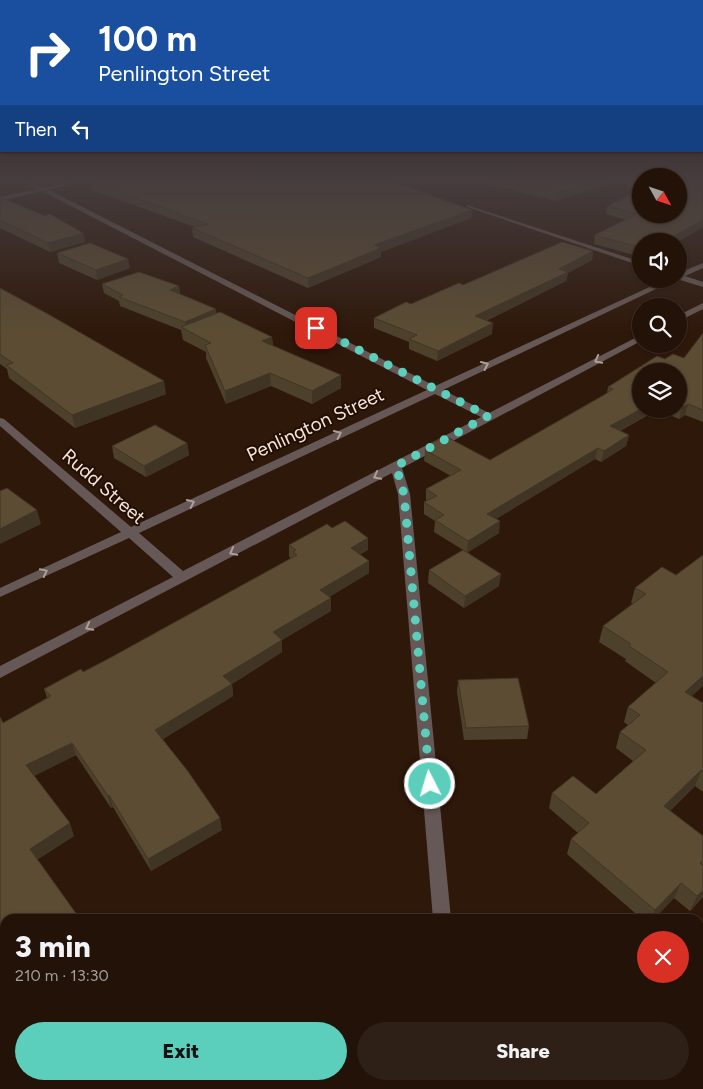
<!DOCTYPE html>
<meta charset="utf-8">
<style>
body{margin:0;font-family:Figtree,sans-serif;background:#2e2016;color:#f1f3f6;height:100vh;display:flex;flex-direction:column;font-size:19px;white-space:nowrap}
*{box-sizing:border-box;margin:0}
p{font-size:16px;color:#a29e9c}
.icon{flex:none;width:28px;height:28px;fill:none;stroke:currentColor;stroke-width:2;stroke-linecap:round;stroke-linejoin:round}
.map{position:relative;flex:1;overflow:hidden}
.side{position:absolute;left:0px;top:914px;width:704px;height:176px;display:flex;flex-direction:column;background:#221208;border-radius:15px 15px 0 0;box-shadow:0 1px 4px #0004,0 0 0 1px #3f3229}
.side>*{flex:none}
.hud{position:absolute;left:0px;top:0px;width:704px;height:152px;box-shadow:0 1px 4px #0004,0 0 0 1px #3f3229;background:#1a4fa0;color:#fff;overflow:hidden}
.needle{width:32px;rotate:130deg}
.fabs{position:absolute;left:632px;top:168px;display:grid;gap:10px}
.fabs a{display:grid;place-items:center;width:55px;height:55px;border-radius:50%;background:#221208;box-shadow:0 1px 4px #0004,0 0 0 1px #3f3229;font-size:25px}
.pin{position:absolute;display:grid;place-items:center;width:42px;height:42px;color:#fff;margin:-21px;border-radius:10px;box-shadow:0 2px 8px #0006}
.me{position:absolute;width:55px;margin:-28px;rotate:355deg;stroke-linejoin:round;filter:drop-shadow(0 0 4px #0008)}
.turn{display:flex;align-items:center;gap:18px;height:105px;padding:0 15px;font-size:22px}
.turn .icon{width:65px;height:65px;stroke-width:2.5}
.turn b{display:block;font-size:35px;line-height:42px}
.then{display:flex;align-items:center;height:48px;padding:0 15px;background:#0003;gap:10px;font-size:19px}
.round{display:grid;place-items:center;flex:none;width:52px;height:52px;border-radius:26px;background:#2e2016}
.head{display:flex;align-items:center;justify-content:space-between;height:85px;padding:0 15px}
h1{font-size:30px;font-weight:800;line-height:38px}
.action{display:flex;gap:10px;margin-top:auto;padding:10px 15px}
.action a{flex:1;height:58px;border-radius:30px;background:#5bcebc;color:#111;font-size:20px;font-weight:800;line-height:58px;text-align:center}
.action a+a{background:#2e2016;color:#f1f3f6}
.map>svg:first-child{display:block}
</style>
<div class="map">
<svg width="703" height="1089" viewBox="0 0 703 1089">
<rect width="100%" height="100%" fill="#2e180a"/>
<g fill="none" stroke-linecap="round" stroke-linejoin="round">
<g fill="#665856" fill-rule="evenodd">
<path d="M24 181C32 181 36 186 43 187 51 188 70 181 81 181L49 190 435 386 667 279H679V273L703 263V268L685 276 703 282V287L677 279 443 390 489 413 641 335V341L402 468 410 494 451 919H433L398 494 392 473 0 678V666L173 577 129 538 0 597V588L121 532 0 426V418L4 419 131 527 427 390 42 191 0 201V197L37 189ZM435 394 481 417 183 571 139 533Z"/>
<path d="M467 205 641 262V266L467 207Z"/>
<path d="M703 303V309L679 321V315Z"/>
<path d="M503 1085H526L528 1089H505Z"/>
</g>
</g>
<g fill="#4e412c" fill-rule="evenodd">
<path d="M94 181H396L395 183 472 210 471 218 381 252V257L308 288 193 237 192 228 195 227 92 190 91 182Z"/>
<path d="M477 181H616L555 201Z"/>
<path d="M626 181H703V227L679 241H641V257L594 244 595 235 626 220 606 214 607 206 632 194Z"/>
<path d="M0 197 83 233 85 242 50 252 0 228Z"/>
<path d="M593 251 592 260 568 273 566 281 486 321 492 334 437 361 409 349V342L374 328V318L411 304 463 285Z"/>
<path d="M57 253 130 268 97 280 59 263Z"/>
<path d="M102 284 179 286 180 294 216 309V314L272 337 273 346 341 375V388L312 404 271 386 226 404 206 358V352L183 340 181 330 120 306 119 301 104 293Z"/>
<path d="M0 288 166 394 75 428 9 378 7 369 0 364Z"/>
<path d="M703 333V422L685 415 679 419 657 410 620 431 629 435 626 446 601 462 595 459 496 519 499 533 468 552 499 586 464 608 428 583 429 570 463 550 434 532 435 521 424 514V502L426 501V489L451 476 424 461 425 450 490 460 607 393 608 387 665 359 684 358ZM679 371V409H641Z"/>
<path d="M187 443 189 455 146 477 114 458 112 446Z"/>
<path d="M332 528 368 550 360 554 369 573 329 597 331 611 282 640V652L232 684 233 696 163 739 222 830 151 871 113 807 111 808 76 755 34 776 74 836 38 859 1 990 0 988V717L3 723 47 698 44 689 83 672 108 659 291 558 289 557V545Z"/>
<path d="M676 575 692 696 703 703V792L695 786 670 811 703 836V897L690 911 674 898 654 919H642L567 854 571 839 578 833 549 808 552 793 596 794 633 761 616 748 620 732 628 725 624 722 628 707 656 683 625 661 626 659 599 642 603 626 633 604 631 603 635 588Z"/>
<path d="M458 680 529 726 527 739 464 740 457 692Z"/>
<path d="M593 1085H665L662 1089H597Z"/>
</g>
<g fill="#403524">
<path d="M593 181H616L555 201 556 193Z"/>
<path d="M472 210 471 218 381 252V257L308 288V278L374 245Z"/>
<path d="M703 220V227L679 241H673L674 236Z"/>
<path d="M83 233 85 242 50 252 48 243Z"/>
<path d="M670 235 668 241H659Z"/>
<path d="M593 251 592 260 568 273 566 281 474 326 475 316 559 269Z"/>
<path d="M128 259 130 268 97 280 96 270Z"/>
<path d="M179 286 180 295 170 290Z"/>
<path d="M216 309 217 318 186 330 185 322Z"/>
<path d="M493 323 492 334 437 361 438 351Z"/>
<path d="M272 337 273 349 262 341Z"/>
<path d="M270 373 271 386 226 404 225 391Z"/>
<path d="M341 375V388L312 404V391Z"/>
<path d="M164 381 166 394 75 428 72 415Z"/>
<path d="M688 404 685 415 679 419 682 408Z"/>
<path d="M641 409H657L608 437 610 426Z"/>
<path d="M629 435 626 446 601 462 604 451Z"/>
<path d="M187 443 189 455 146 477 144 466Z"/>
<path d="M598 448 595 459 486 525 487 514Z"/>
<path d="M37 510 41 524 0 544V529Z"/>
<path d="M500 521 499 533 467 553 468 541Z"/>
<path d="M368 538V550L351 560V548Z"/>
<path d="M369 561V573L321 602 320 590Z"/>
<path d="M501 574 499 586 464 608 465 596Z"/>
<path d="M331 598V611L282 640V652L232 684 233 696 158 742 155 730 223 676 273 632Z"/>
<path d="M703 676V686L680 707 685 692Z"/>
<path d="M72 743 76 755 31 777 26 765Z"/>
<path d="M701 770 695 786 658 822 664 806Z"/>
<path d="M109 795 113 807 111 808 108 796Z"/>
<path d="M220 818 222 830 151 871 148 859Z"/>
<path d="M70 823 74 836 35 861 30 849Z"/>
<path d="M681 883 674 898 654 919H651L655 910Z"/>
<path d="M703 890V897L690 911 697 896Z"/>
<path d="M5 971V987L1 990 0 988V974Z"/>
<path d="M661 1085H665L662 1089H658Z"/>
</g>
<g fill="#5b4c33" stroke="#403524">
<path d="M94 181H393V182L472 210 374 245 381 248 308 278 192 228 208 224 91 182Z"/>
<path d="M508 181H593L556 193Z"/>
<path d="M631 181H641V214H679V181H703V220L674 236 670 235 659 241H641V248L595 235 637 214 607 206 636 192Z"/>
<path d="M0 197 45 216 50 214 83 233 48 243 0 220Z"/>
<path d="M562 242 593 251 559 269 568 272 475 316 493 323 438 351 409 339 417 335 374 318 406 302 411 304 459 283 463 285Z"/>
<path d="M90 243 128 259 96 270 57 253Z"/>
<path d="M139 272 179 286 170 290 216 309 185 322 119 297 123 295 102 284Z"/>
<path d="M0 288 48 314 164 381 72 415 6 365 13 363 0 354Z"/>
<path d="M220 312 272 337 262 341 341 375 312 391 270 373 225 391 205 345 211 343 181 327Z"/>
<path d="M703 333V410L688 404 682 408 679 407V371H641V409L610 426 629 435 604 451 598 448 487 514 500 521 468 541 435 520 444 515 424 502 437 496 426 489 461 470 425 450 427 446 445 436 490 460 604 395 613 389 608 387 657 356 665 359 673 354 684 358Z"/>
<path d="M155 425 187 443 144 466 112 446Z"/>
<path d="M7 488 37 510 0 529V491Z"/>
<path d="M345 521 368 538 351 548 369 561 320 590 331 598 273 632 282 640 223 676 232 684 155 730 187 770 220 818 148 859 109 795 108 796 72 743 26 765 70 823 30 849 80 919H5V971L0 974V717L3 723 51 696 44 689 81 669 83 672 108 659 297 555 293 552 296 550 289 545 327 524 332 528Z"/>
<path d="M463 550 501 574 465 596 429 570Z"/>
<path d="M703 555V676L685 692 703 703V772L701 770 664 806 703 836V860L700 863 703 866V890L697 896 681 883 655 910 571 839 589 823 552 793 573 776 596 794 646 750 620 732 640 715 628 707 668 672 629 646 631 644 603 626 646 594 635 588 662 567 676 575Z"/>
<path d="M518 678 529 726 466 728 458 680Z"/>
<path d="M615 1085H661L658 1089H619Z"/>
</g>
<defs><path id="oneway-chevron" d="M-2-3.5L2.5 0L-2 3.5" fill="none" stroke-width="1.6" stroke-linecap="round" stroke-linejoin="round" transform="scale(1.25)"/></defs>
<g stroke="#ad9e98">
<use href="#oneway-chevron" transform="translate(598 360) rotate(153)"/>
<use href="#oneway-chevron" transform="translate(485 365) rotate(-25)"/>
<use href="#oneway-chevron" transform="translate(338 434) rotate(-25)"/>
<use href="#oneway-chevron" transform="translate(377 476) rotate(152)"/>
<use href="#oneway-chevron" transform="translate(191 503) rotate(-25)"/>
<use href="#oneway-chevron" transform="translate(233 552) rotate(152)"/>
<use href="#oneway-chevron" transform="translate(44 572) rotate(-26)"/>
<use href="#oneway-chevron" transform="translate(89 627) rotate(153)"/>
</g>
<linearGradient id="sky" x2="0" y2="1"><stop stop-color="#190d06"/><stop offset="0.54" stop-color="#463d3e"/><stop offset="1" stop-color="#463d3e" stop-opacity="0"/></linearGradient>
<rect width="703" height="333" fill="url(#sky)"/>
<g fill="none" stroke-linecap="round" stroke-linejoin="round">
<path stroke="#5bcebc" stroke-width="9" stroke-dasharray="0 16.2" d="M316 328 488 416 396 466 404 494 430 784"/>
</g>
<g text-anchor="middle" stroke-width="4" stroke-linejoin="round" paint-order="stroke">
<g font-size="19" fill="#f4e4db" stroke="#230f03">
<text transform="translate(315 424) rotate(-25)" y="7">Penlington Street</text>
<text transform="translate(104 486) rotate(41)" y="7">Rudd Street</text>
</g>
</g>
</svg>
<div class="fabs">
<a><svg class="needle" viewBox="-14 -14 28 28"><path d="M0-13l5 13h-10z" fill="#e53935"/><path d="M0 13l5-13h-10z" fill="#a29e9c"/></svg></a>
<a><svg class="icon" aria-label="sound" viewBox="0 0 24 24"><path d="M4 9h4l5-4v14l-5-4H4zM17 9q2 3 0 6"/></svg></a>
<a><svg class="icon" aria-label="search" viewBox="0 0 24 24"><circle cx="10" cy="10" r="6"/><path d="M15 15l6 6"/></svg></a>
<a><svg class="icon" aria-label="layers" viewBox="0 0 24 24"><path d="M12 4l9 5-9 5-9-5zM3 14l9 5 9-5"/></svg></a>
</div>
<div class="pin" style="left:316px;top:328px;background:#d93025"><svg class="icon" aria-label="arrive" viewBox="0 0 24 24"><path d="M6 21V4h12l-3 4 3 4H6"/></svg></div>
<svg class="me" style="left:430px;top:784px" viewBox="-20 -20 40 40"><circle r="17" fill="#5bcebc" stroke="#fff" stroke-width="3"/><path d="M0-11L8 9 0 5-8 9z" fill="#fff"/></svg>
<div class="hud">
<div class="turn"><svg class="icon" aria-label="right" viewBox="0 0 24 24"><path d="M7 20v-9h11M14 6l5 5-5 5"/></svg><div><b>100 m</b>Penlington Street</div></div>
<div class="then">Then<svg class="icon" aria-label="left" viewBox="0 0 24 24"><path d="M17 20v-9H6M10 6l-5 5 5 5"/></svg></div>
</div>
<section class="side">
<div class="head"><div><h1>3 min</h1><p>210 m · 13:30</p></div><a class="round" style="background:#d93025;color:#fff"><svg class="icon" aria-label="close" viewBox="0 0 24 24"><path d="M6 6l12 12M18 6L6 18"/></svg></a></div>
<div class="action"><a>Exit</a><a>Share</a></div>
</section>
</div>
